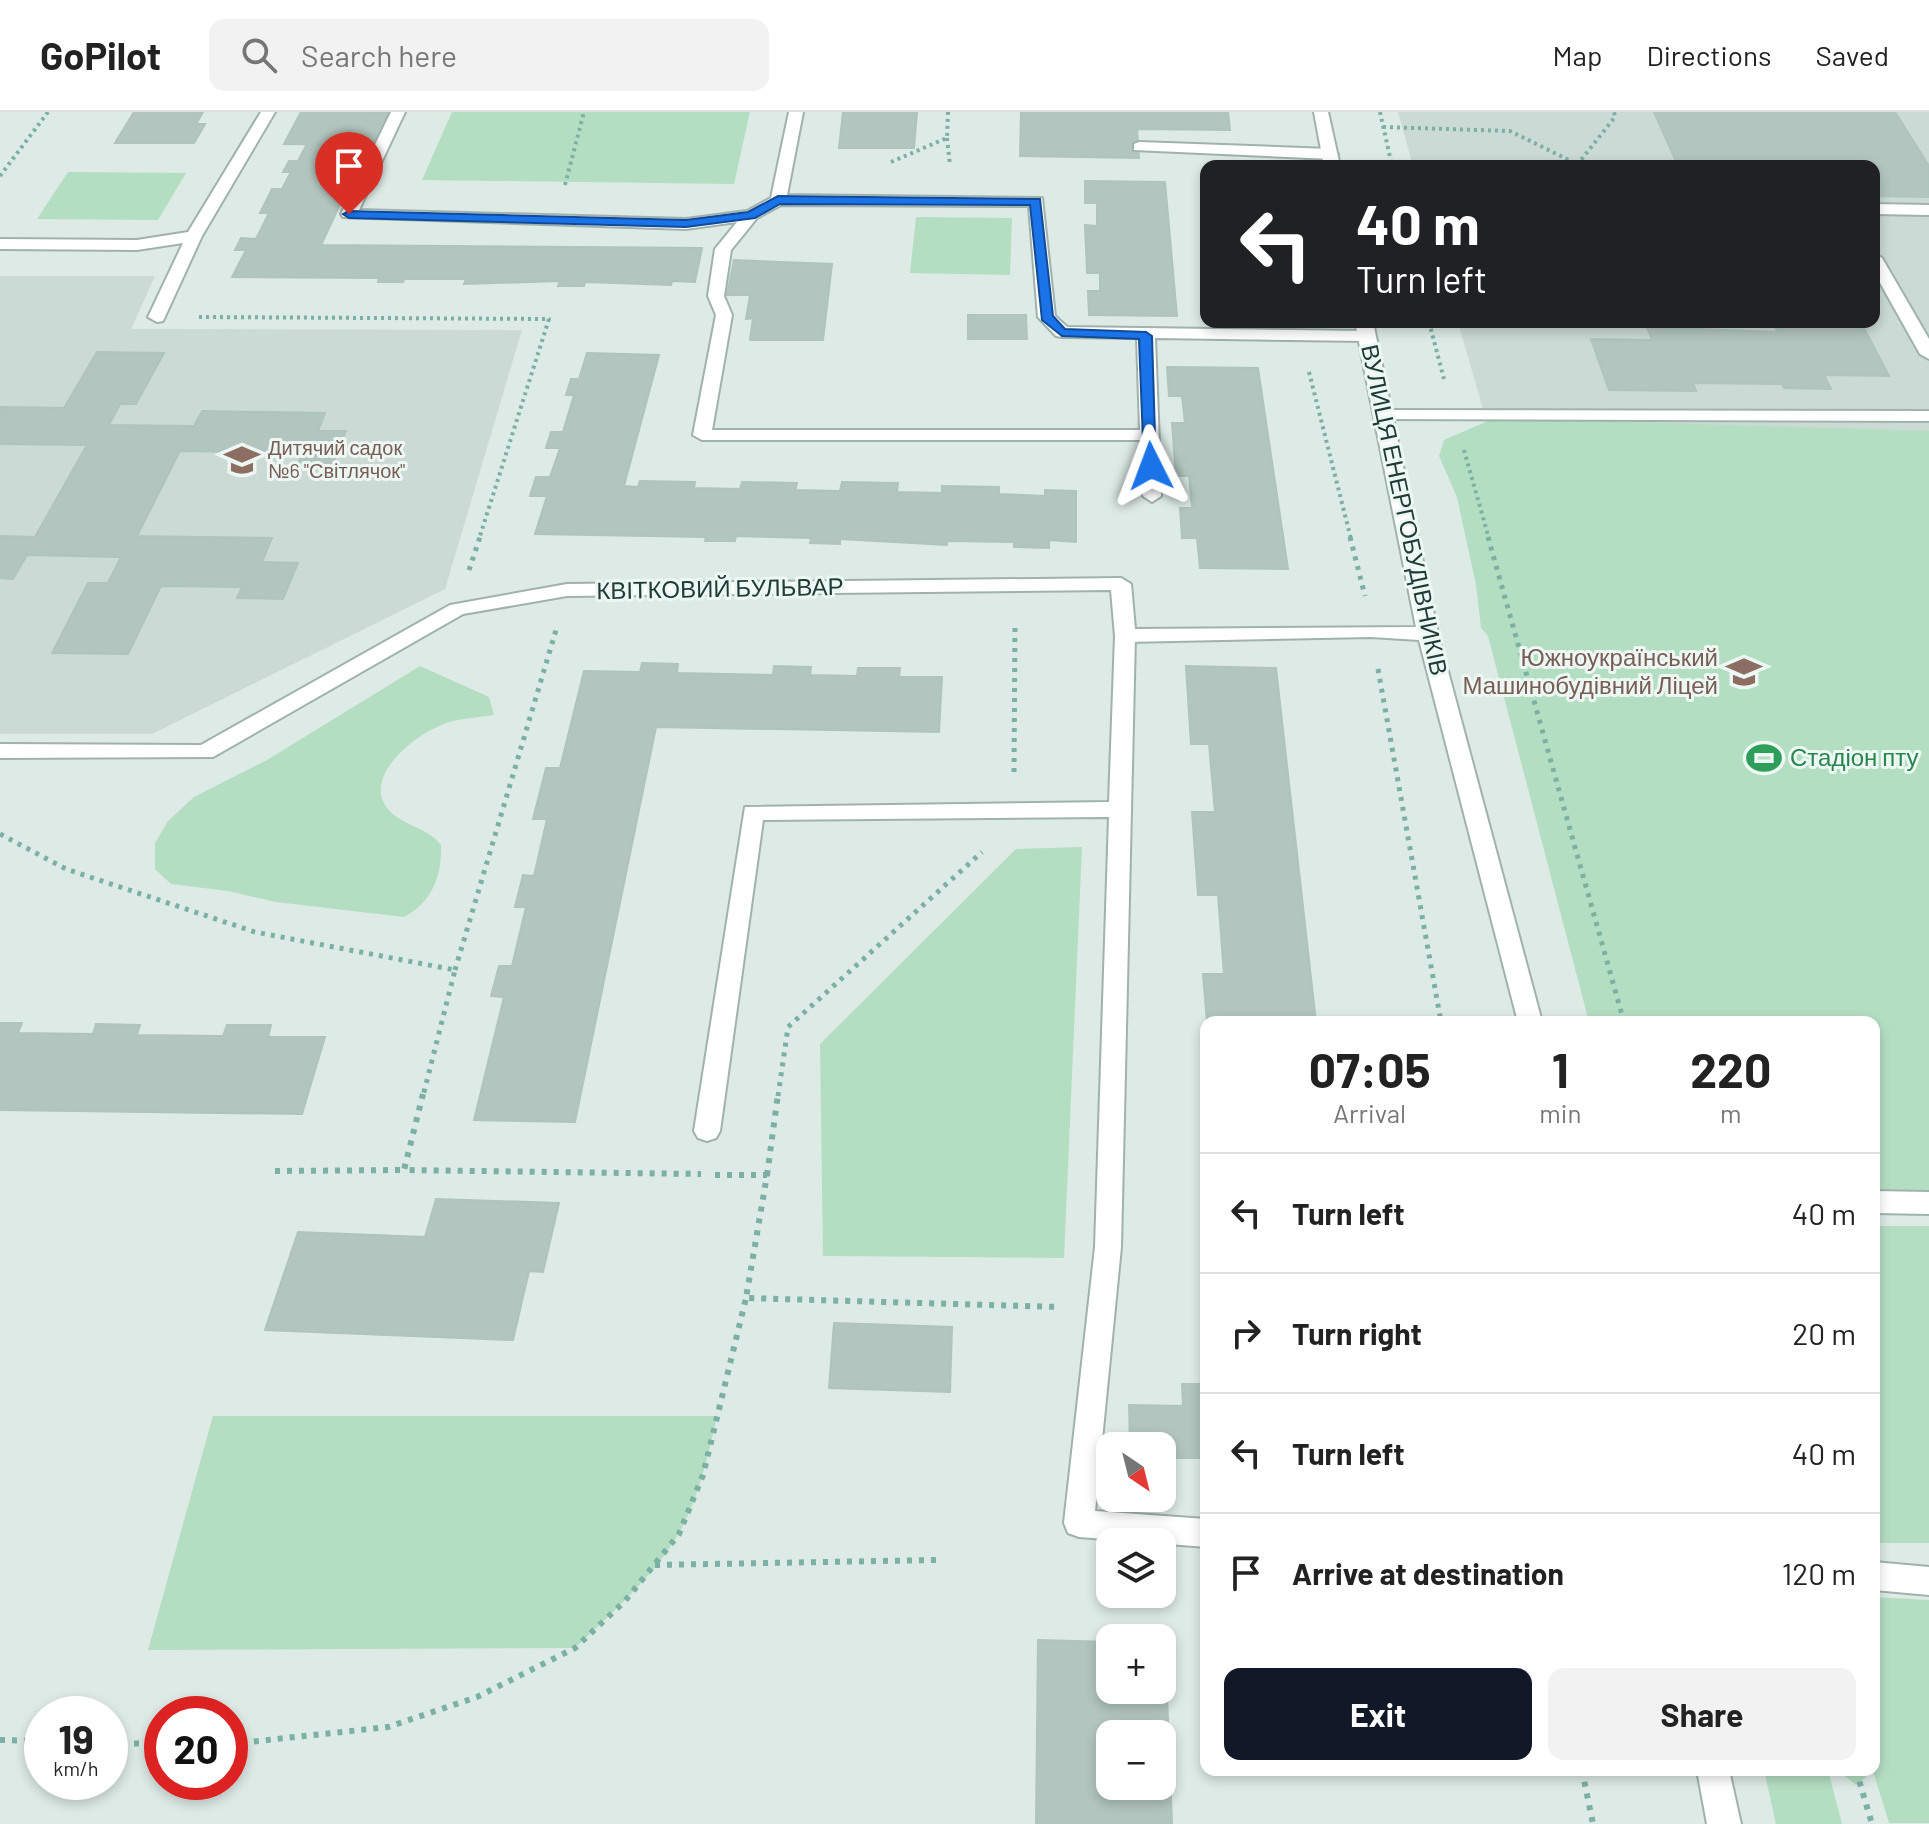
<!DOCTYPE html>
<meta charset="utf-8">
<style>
body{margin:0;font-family:Barlow,sans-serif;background:#f2f2f2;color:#222;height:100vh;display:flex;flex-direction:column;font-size:30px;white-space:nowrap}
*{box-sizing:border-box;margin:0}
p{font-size:26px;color:#767676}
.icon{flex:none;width:44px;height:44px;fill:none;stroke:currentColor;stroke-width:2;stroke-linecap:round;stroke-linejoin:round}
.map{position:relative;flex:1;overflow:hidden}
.drawer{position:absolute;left:1200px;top:904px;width:680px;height:760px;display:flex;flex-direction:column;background:#fff;border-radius:16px;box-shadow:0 4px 12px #0003}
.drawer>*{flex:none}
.top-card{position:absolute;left:1200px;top:48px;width:680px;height:168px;border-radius:16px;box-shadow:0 4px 12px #0003;background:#202124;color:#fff;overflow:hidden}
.needle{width:52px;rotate:145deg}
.controls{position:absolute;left:1096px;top:1320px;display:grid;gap:16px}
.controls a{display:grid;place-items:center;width:80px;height:80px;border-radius:16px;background:#fff;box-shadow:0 4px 12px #0003;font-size:40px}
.speed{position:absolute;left:24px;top:1584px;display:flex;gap:16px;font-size:40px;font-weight:700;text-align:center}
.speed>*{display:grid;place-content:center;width:104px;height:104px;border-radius:50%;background:#fff;box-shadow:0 4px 12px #0003;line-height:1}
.speed small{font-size:20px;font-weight:400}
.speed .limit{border:12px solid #d22;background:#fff;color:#111}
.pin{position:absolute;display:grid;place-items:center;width:68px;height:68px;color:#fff;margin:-82px -34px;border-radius:50% 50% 50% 0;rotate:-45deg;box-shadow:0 0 8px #0007}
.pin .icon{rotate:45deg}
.me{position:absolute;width:88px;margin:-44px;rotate:357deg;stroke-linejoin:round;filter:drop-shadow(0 0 6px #0008)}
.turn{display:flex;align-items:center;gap:28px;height:168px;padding:0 24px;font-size:36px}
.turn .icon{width:104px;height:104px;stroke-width:2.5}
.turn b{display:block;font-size:56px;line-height:68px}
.eta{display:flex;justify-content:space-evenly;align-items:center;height:136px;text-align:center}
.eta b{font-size:48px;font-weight:700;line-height:56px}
.action{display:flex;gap:16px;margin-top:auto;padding:16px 24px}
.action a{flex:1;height:92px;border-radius:16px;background:#111827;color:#fff;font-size:32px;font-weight:700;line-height:92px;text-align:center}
.action a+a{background:#f2f2f2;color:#222}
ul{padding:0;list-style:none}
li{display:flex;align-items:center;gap:24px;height:120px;padding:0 24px;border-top:2px solid #e0e0e0}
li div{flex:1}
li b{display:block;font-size:30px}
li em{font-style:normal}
header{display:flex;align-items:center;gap:48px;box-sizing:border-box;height:112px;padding:0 40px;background:#fff;border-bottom:2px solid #e0e0e0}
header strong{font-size:38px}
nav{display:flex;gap:44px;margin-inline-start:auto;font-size:28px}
.search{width:560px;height:72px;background:#f2f2f2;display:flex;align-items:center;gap:20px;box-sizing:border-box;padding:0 28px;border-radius:16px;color:#767676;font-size:30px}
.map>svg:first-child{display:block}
</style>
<header>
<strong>GoPilot</strong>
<div class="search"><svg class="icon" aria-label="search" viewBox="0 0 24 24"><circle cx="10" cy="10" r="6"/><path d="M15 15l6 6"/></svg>Search here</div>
<nav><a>Map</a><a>Directions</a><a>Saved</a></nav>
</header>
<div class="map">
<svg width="1929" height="1712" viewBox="0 0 1929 1712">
<rect width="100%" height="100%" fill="#ddeae5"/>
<g fill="#cbdad4">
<path d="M1398 0H1929V1076L1874 910H1659L1458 210H1874V54H1413Z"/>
<path d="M0 164H155L131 217 522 218 445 477 152 622H0Z"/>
</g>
<g fill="#b4dec2">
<path d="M452 0H750L734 72 422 68Z"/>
<path d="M68 60 186 61 158 108 37 107Z"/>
<path d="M916 105 1012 106 1010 163 910 161Z"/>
<path d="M1495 306 1929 319V1080L1874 1079V910H1589L1488 524 1481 516 1476 473 1457 385 1439 344 1444 328Z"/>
<path d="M420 554 489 585 494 603C476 606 455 606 439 614 415 624 370 659 383 689 393 713 426 713 441 733 442 764 432 790 404 805L276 790 228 779 171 772 155 757V731L168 709 194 685 267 648Z"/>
<path d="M1082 735 1064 1146 823 1144 820 932 1016 737Z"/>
<rect x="1874" y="1114" width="55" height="317"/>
<path d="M213 1304H717C708 1344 699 1386 679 1421 655 1463 610 1503 575 1536L148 1538Z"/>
<path d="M1874 1485 1929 1488V1711H1889L1873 1659 1856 1673 1837 1658H1874Z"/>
<path d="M1764 1658H1828L1842 1712H1776Z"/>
</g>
<g fill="#b2c5bf" stroke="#afc4bd" stroke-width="2" fill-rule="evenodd">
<path d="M134 0H203L196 12H205L194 31H115Z"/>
<path d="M301 0H370L393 1 379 33 284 32Z"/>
<path d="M843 0H917L914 36H839Z"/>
<path d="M1021 0H1228L1230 18 1137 17 1139 46 1020 44Z"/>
<path d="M1654 0H1895L1929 54V85L1874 84V54H1678Z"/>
<path d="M307 32 368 33 321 133 702 136 695 170 672 169 671 173 585 170 584 174H558L560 169 464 172 466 167H404L403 170H378L379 166 232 165 246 138H235L241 126 256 127 269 101H260L272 77H282L291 60H283L289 49H298Z"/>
<path d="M1085 69 1165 70 1177 204 1089 203 1088 179H1100V161H1087L1085 113 1097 114V91H1085Z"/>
<path d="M734 148 832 152 823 228H750L753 206 746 207 750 183H727Z"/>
<path d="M968 203H1026L1027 227H968Z"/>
<path d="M1773 211 1862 212 1889 264 1824 263 1831 277 1784 276 1782 272 1693 271 1696 279 1609 278 1591 227 1652 228 1647 215 1778 220Z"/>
<path d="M97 240 164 241 136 292H120L109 313 194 314 202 299 325 301 318 319H346L332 354H297L302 341 180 339 137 424 272 426 262 450 298 451 283 487 237 486 242 475 161 474 128 542 52 541 88 471H108L121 445 27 443 13 467 0 466V424L35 425 87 333 0 332V295L64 296Z"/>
<path d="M587 241 659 243 624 374 638 375 640 369 695 370 694 376 740 377 742 370 797 371 795 378 840 379 842 370 898 371 897 380 942 381V374L999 375V382L1045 384V378L1076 379V430L1049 428V436L1014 435V430L947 429V433L840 427V432L810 431 811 426 736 424 735 429H705L706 425 535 422 547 384H530L536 365H550L560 336H546L551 320H563L574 283H566L571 267H579Z"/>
<path d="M1167 255 1258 256 1288 457 1200 456 1197 426H1182L1180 396H1192L1189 364H1176L1172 311H1185L1182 284H1169Z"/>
<path d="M642 551 678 552 677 561 773 563 774 554 811 555 810 563 857 564 858 556H900L899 565H942L939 620 656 615 575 1010 474 1008 504 885 491 884 499 854H512L526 795H515L523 763 534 764 547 707H533L546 656H560L584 559 640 560Z"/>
<path d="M1186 554 1276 556 1316 910H1207L1203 862H1224L1218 783H1198L1192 700H1215L1209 632H1191Z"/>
<path d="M0 911H22L18 921 93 922 96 912 140 913 137 923 223 924 227 913H271L268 925H325L302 1002 0 998Z"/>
<path d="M436 1087 559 1091 543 1160 529 1159 513 1228 265 1218 298 1120 425 1125Z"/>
<path d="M834 1211 952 1215 950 1280 829 1276Z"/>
<path d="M1182 1272H1206V1346H1162V1334H1130L1129 1293 1183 1294Z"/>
<path d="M1038 1528 1110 1530V1578H1162V1531H1165L1172 1712H1036ZM1110 1622H1162V1674H1110Z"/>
</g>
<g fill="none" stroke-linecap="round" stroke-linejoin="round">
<g stroke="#a0b2ad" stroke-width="4">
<g id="lane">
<path d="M261 0H275L202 124 163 209 157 210 148 205 183 131 137 138 0 137V127L137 128 188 120Z"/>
<path d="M391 0H405L359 98 686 107 747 99 771 86 789 0H803L787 83 1042 86 1055 204 1067 215 1366 219 1375 224 1366 229 1155 226 1161 384 1152 390 1143 384 1141 328H702L693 323 716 203 708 184 715 137 737 110 686 117 343 105 341 102ZM781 93 1029 94 1038 205 1056 224 1062 225 1137 226 1140 318H712L732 203 724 184 731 138 757 106Z"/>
<path d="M1139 30 1330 37 1338 42 1330 47 1134 38V32Z"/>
<path d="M1874 92 1929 93V103L1874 102Z"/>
<path d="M1874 141 1882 146 1929 227V247L1920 242 1874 160Z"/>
<path d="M1383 298 1929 299V309L1377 307 1374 303Z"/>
<path d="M1125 518 1135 524 1121 1135 1095 1399 1206 1407V1435L1079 1425 1068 1421 1064 1411 1095 1135 1109 705 763 708 720 1019 716 1026 707 1029 698 1026 694 1019 745 695 1109 690 1115 524Z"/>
<path d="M1874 1079 1929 1080V1102L1874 1101Z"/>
<path d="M1874 1450 1929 1455V1483L1874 1478Z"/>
</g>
</g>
<g stroke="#a0b2ad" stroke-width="4">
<g id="street">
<path d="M1314 0H1328L1340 54H1324Z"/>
<path d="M1355 210H1373L1438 522 1542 910H1518L1419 528 1371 525 1125 530 1115 524 1111 478 567 484 463 502 213 645 0 646V632L201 633 450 493 567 472 1121 466 1131 472 1135 517 1416 515Z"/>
<path d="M1697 1658H1729L1741 1712H1707Z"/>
</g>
</g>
<g stroke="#7bb0a4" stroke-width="4" stroke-dasharray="3 4" stroke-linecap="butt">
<path d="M1380 0 1392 54"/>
<path d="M1383 15 1510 19 1577 52"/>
<path d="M947 26 950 53"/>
<path d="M891 50 947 26 948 0"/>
<path d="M1577 53 1615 5 1614 0"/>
<path d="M0 64 48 0"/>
<path d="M565 73 584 0"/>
<path d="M199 205 549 207 479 427"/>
<path d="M1429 210 1444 267"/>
<path d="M1309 260 1351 427"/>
<path d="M1464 338 1489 427"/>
</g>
<g stroke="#7bb0a4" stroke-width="5" stroke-dasharray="4 6" stroke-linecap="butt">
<path d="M1350 425 1365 484"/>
<path d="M1488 425 1624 910"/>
<path d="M469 458 480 425"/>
<path d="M1378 557 1441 910"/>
<path d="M1014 660 1015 510"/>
<path d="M0 722 66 757 255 820 455 858 423 984"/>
<path d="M455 858 556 518"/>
<path d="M778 984 788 915 982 740"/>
</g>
<g stroke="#7bb0a4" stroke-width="6" stroke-dasharray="5 7" stroke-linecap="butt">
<path d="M423 982 404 1058 701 1062"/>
<path d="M275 1059 404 1058"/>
<path d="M715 1063H767L746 1186 1059 1195"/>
<path d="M767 1063 778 982"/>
<path d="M655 1453 937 1448"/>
<path d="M0 1628 42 1629"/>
<path d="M110 1631 162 1632"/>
<path d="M230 1632 388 1615 477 1585 575 1536 625 1489 679 1422 703 1363 746 1186"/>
<path d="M1582 1658 1593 1712"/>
<path d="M1856 1658 1872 1712"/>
</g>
<use href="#lane" fill="#fff" fill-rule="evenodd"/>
<use href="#street" fill="#fff" fill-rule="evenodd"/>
</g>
<path fill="#1a73e8" stroke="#114b97" stroke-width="2" d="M778 84 1040 87 1053 204 1065 217 1146 220 1152 224 1156 357 1144 354 1139 227 1062 224 1042 208 1030 93 780 92 755 106 686 115 349 106 343 102 349 99 686 108 748 100Z"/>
<defs>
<g id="school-bare" transform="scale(2.76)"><path d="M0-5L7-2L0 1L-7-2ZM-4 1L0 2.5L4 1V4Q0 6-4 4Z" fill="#8d6e63" stroke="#edf7f3" stroke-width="2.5" paint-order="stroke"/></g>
<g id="university-bare" transform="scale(2.76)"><path d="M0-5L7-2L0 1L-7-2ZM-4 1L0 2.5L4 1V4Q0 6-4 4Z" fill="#8d6e63" stroke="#edf7f3" stroke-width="2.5" paint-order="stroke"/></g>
<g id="stadium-bare" transform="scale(2.76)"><path d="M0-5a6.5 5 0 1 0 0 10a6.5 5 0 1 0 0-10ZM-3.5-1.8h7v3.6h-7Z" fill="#2e9e5b" stroke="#edf7f3" stroke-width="2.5" paint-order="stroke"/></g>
</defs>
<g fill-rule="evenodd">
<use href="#school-bare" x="242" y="348"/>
<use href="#university-bare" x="1744" y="560"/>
<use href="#stadium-bare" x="1764" y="646"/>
</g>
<g text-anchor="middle" stroke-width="6" stroke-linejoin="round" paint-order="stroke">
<g font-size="20" fill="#785e54" stroke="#edf7f3" text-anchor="start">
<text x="268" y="343">Дитячий садок<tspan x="268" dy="23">№6 "Світлячок"</tspan></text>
</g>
<g font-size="24" fill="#1e3b35" stroke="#edf7f3">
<text transform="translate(1404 398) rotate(78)" y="8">ВУЛИЦЯ ЕНЕРГОБУДІВНИКІВ</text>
<text transform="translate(720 477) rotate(-1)" y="8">КВІТКОВИЙ БУЛЬВАР</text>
</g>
<g font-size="24" fill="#785e54" stroke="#edf7f3" text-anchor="end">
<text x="1718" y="554">Южноукраїнський<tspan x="1718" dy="28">Машинобудівний Ліцей</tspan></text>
</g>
<g font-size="24" fill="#27864d" stroke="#edf7f3" text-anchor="start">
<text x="1790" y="654">Стадіон пту</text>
</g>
</g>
</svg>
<div class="controls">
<a><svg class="needle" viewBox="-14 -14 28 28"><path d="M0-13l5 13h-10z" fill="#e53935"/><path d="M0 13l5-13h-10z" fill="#767676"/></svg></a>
<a><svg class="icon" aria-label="layers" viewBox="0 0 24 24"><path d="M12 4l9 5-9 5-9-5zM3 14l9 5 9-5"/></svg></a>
<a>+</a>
<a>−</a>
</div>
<div class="speed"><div>19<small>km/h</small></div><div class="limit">20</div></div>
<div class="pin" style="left:349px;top:102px;background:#d93025"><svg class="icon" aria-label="arrive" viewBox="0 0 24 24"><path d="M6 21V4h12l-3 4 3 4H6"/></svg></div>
<svg class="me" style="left:1151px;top:354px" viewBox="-20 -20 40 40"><path d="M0-17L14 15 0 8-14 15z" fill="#1a73e8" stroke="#fff" stroke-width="4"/></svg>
<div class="top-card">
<div class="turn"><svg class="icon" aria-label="left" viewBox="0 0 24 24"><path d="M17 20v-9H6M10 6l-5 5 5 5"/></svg><div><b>40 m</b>Turn left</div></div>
</div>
<section class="drawer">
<div class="eta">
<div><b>07:05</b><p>Arrival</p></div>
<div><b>1</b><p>min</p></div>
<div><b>220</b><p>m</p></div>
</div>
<ul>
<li><svg class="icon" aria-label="left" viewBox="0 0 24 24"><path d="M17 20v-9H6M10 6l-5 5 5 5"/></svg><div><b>Turn left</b></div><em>40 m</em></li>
<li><svg class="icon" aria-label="right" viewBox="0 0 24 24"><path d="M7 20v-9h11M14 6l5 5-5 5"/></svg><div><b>Turn right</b></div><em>20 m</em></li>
<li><svg class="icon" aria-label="left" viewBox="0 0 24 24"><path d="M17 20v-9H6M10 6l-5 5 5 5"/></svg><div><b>Turn left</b></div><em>40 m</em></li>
<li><svg class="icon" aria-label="arrive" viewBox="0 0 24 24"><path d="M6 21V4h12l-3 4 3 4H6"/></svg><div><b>Arrive at destination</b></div><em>120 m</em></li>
</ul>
<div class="action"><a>Exit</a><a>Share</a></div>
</section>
</div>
